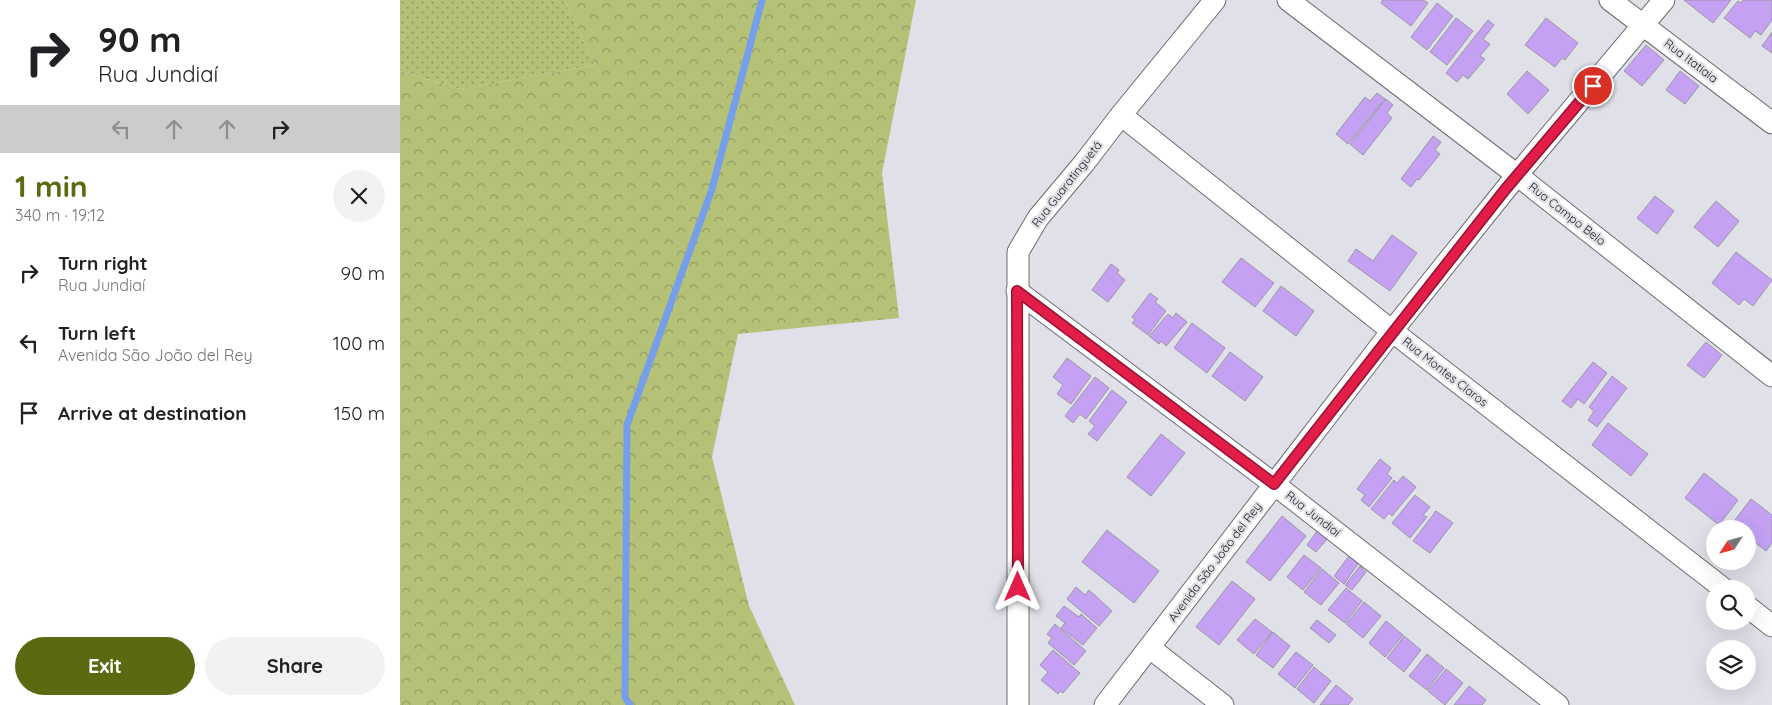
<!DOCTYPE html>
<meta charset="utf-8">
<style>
body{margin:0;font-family:Quicksand,sans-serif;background:#f2f2f2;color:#202124;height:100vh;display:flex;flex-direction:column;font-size:19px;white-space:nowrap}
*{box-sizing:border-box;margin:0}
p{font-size:16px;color:#757577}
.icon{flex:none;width:28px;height:28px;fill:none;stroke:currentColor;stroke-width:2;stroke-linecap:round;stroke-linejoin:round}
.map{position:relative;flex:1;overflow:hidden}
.details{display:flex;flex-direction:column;background:#fff;width:400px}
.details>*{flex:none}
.guide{background:#fff;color:#202124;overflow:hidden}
.needle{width:32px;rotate:234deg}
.buttons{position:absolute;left:1306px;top:520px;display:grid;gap:10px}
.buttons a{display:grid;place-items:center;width:50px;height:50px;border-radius:50%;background:#fff;box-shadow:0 5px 20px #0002;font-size:25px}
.pin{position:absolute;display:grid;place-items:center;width:42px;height:42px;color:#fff;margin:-21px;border:2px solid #fff;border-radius:50%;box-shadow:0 1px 5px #0007}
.me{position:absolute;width:55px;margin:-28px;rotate:0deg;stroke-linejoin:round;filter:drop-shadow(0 0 4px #0008)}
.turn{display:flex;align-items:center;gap:18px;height:105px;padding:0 15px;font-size:22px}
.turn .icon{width:65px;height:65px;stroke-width:2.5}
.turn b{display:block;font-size:35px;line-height:42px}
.lanes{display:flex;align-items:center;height:48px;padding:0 15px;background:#0003;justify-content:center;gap:25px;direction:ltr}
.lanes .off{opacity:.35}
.round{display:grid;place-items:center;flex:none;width:52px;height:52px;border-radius:26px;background:#f2f2f2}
.summary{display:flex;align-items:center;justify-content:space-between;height:85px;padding:0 15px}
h1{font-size:30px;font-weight:800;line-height:38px;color:#5d6910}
.cta{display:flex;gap:10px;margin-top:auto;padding:10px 15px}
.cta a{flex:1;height:58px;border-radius:30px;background:#5d6910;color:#fff;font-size:20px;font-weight:800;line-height:58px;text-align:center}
.cta a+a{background:#f2f2f2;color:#202124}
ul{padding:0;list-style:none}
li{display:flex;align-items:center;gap:15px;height:70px;padding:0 15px}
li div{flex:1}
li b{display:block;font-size:19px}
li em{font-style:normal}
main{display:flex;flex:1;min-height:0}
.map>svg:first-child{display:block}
</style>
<main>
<section class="details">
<div class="guide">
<div class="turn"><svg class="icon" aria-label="right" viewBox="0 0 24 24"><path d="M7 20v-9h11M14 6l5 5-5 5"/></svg><div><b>90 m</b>Rua Jundiaí</div></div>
<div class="lanes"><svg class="icon off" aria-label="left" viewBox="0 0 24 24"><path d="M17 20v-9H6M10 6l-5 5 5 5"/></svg><svg class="icon off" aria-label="ahead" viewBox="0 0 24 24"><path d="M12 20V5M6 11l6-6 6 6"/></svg><svg class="icon off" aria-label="ahead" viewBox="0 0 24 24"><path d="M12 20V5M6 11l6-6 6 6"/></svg><svg class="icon" aria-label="right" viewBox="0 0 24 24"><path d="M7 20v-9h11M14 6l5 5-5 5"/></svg></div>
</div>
<div class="summary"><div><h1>1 min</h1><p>340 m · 19:12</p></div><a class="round"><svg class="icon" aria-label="close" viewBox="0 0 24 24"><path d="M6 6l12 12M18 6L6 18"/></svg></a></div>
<ul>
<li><svg class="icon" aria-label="right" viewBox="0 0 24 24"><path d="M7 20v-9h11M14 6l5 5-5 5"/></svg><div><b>Turn right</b><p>Rua Jundiaí</p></div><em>90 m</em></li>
<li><svg class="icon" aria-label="left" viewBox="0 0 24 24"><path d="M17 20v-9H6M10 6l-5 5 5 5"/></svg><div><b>Turn left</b><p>Avenida São João del Rey</p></div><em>100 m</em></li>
<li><svg class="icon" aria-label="arrive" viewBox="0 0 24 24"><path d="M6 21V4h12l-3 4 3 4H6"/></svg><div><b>Arrive at destination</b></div><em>150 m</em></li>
</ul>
<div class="cta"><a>Exit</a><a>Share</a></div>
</section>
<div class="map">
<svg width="1372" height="705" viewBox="0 0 1372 705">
<defs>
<pattern id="grass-dots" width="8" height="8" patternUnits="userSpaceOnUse" patternTransform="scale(1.25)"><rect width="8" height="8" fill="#b6c178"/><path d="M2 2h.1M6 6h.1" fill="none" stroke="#949c62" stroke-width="1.8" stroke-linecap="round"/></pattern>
<pattern id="forest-crowns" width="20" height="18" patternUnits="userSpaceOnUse" patternTransform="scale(1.25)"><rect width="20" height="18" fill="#b6c178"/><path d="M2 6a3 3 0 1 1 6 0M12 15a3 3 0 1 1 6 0" fill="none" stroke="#949c62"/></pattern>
</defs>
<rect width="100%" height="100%" fill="#e0e0e9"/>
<path fill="url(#grass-dots)" d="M0 0H164L195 65 60 89 0 71Z"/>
<path fill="url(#forest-crowns)" d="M164 0H516L482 173 499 318 338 334 312 457 349 606 395 705H0V71L60 89 195 65Z"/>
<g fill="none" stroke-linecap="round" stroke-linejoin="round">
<path stroke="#779eea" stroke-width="7" d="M230 705 225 697 227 425 312 189 362 0"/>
</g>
<g fill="#c4a1f3" stroke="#9b98a0">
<path d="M983 0H1023L1028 3 1011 26 981 3Z"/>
<path d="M1284 0H1331L1313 23Z"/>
<path d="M1343 0H1372V20L1361 35 1355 31 1350 38 1324 18 1338 1 1341 3Z"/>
<path d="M1037 3 1053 16 1027 50 1011 37Z"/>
<path d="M1056 18 1073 31 1047 65 1030 52Z"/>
<path d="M1146 18 1178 43 1165 60 1162 58 1155 67 1125 45Z"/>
<path d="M1088 20 1094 25 1083 39 1090 44 1080 56 1085 59 1068 79 1063 75 1057 82 1046 73Z"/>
<path d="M1372 32V53L1362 46Z"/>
<path d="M1246 45 1264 60 1242 86 1224 71Z"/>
<path d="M1127 71 1149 90 1128 114 1107 94Z"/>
<path d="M1280 71 1299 86 1285 104 1266 90Z"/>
<path d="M977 93 985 99 948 144 936 134 965 97 970 101Z"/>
<path d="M986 99 993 105 987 113 992 118 963 155 950 144Z"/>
<path d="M1033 136 1041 142 1035 150 1040 154 1019 180 1017 179 1011 187 1001 179Z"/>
<path d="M1255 196 1274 211 1257 234 1237 218Z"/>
<path d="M1316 201 1339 221 1318 247 1294 227Z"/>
<path d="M992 235 1017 253 990 291 948 261 956 249 973 261Z"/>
<path d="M1336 252 1372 280 1353 306 1344 299 1339 305 1312 283Z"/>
<path d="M841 258 874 283 855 307 822 282Z"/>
<path d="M711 264 719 270 717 273 725 280 708 302 692 290Z"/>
<path d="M881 286 914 311 896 336 863 311Z"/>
<path d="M750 293 758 299 755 302 766 311 748 335 732 323 735 320 732 317Z"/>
<path d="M776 313 787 322 766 346 761 341 759 344 749 336 768 314 773 318Z"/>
<path d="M792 323 825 348 807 373 774 348Z"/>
<path d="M1306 342 1322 355 1304 378 1287 365Z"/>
<path d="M830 352 863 377 845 401 812 376Z"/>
<path d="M667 358 691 376 671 404 657 394 663 385 653 377Z"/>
<path d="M1193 362 1207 373 1184 404 1178 399 1171 408 1162 401Z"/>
<path d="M1212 376 1227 388 1197 427 1188 420 1194 411 1189 407Z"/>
<path d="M695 377 709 388 686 419 680 414 673 423 665 416Z"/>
<path d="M712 390 727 402 697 441 688 434 695 426 689 421Z"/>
<path d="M1208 423 1248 454 1231 476 1192 445Z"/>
<path d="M761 434 785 453 751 496 727 477Z"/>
<path d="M980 459 991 468 987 474 992 478 969 507 961 500 965 495 957 489Z"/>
<path d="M1304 473 1338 500 1319 525 1285 498Z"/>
<path d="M1003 476 1016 487 992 516 989 513 984 519 971 509 994 480 997 483Z"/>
<path d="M1015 495 1030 507 1023 515 1027 517 1010 538 992 523Z"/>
<path d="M1351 499 1372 515V543L1366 551 1348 537V529H1336L1331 525Z"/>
<path d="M1036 511 1053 523 1030 553 1013 541Z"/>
<path d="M882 516 906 536 870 581 846 562Z"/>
<path d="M707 530 759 571 734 603 682 562Z"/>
<path d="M918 530 928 538 916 552 907 545Z"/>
<path d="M904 555 921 568 903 590 887 577Z"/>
<path d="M949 556 958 564 944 584 934 576Z"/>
<path d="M960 566 966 572 952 590 945 585Z"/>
<path d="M922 569 939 583 921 605 904 592Z"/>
<path d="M832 581 855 599 819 645 796 627Z"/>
<path d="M676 587 685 595 689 590 712 611 699 626 667 599Z"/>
<path d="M946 588 962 601 945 623 928 610Z"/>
<path d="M964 602 981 616 963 638 946 624Z"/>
<path d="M664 606 679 617 681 614 697 628 683 645 661 628 665 623 656 616Z"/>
<path d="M855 619 872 632 854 654 837 640Z"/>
<path d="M917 620 936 635 929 643 910 628Z"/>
<path d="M986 621 1003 635 985 657 969 643Z"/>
<path d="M655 624 686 651 674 665 648 643 652 638 647 634Z"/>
<path d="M873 632 890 646 873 668 856 655Z"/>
<path d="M1004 636 1021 650 1004 672 987 658Z"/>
<path d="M653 650 680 673 663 693 660 691 658 694 641 680 648 672 640 665Z"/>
<path d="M896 652 913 665 895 688 878 674Z"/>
<path d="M1027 654 1044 668 1027 690 1009 676Z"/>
<path d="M914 667 931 681 914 703 897 689Z"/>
<path d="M1046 669 1063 683 1045 705 1028 691Z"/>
<path d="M936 685 953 699 948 705H920Z"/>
<path d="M1069 686 1086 700 1082 705H1054Z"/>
</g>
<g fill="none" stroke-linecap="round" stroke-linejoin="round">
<g stroke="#6d6c74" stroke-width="23">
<g id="minor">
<path d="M888 0 1117 175 1372 376"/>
<path d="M1210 0 1372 123"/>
<path d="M721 115 992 331 1324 589"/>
<path d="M617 291 874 484 1158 705"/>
<path d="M1348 607 1372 626"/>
<path d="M750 648 823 705"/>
<path d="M618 705V252L638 218 685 162 721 115 815 0"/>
<path d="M705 705 992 331 1117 175 1264 0"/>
</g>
</g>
<use href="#minor" stroke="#fff" stroke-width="21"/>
</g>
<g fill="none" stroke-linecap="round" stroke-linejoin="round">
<g stroke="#92132f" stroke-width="12">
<path id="route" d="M618 587 617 291 874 484 1104 191 1193 86"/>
</g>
<use href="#route" stroke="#e11d48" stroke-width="9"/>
</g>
<g text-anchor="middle" stroke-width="4.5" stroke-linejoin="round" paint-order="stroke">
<g font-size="12" fill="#222225" stroke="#e0e0e9">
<text transform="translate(1291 61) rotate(37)" y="4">Rua Itatiaia</text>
<text transform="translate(667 184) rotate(-52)" y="4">Rua Guaratinguetá</text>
<text transform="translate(1167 214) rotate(38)" y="4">Rua Campo Belo</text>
<text transform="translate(1045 372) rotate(38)" y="4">Rua Montes Claros</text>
<text transform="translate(913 514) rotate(38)" y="4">Rua Jundiaí</text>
<text transform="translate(815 562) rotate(-53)" y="4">Avenida São João del Rey</text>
</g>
</g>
</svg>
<div class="buttons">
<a><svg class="needle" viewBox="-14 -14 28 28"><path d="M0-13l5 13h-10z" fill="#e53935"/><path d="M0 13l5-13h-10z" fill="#757577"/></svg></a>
<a><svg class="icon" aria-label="search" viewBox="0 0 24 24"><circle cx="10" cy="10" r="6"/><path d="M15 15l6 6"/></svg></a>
<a><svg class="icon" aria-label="layers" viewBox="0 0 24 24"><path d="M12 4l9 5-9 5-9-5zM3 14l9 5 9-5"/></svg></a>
</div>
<div class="pin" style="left:1193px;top:86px;background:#d93025"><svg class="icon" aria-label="arrive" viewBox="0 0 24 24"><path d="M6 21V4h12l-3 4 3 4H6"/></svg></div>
<svg class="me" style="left:618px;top:587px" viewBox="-20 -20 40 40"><path d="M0-17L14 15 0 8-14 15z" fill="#e11d48" stroke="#fff" stroke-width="4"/></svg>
</div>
</main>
